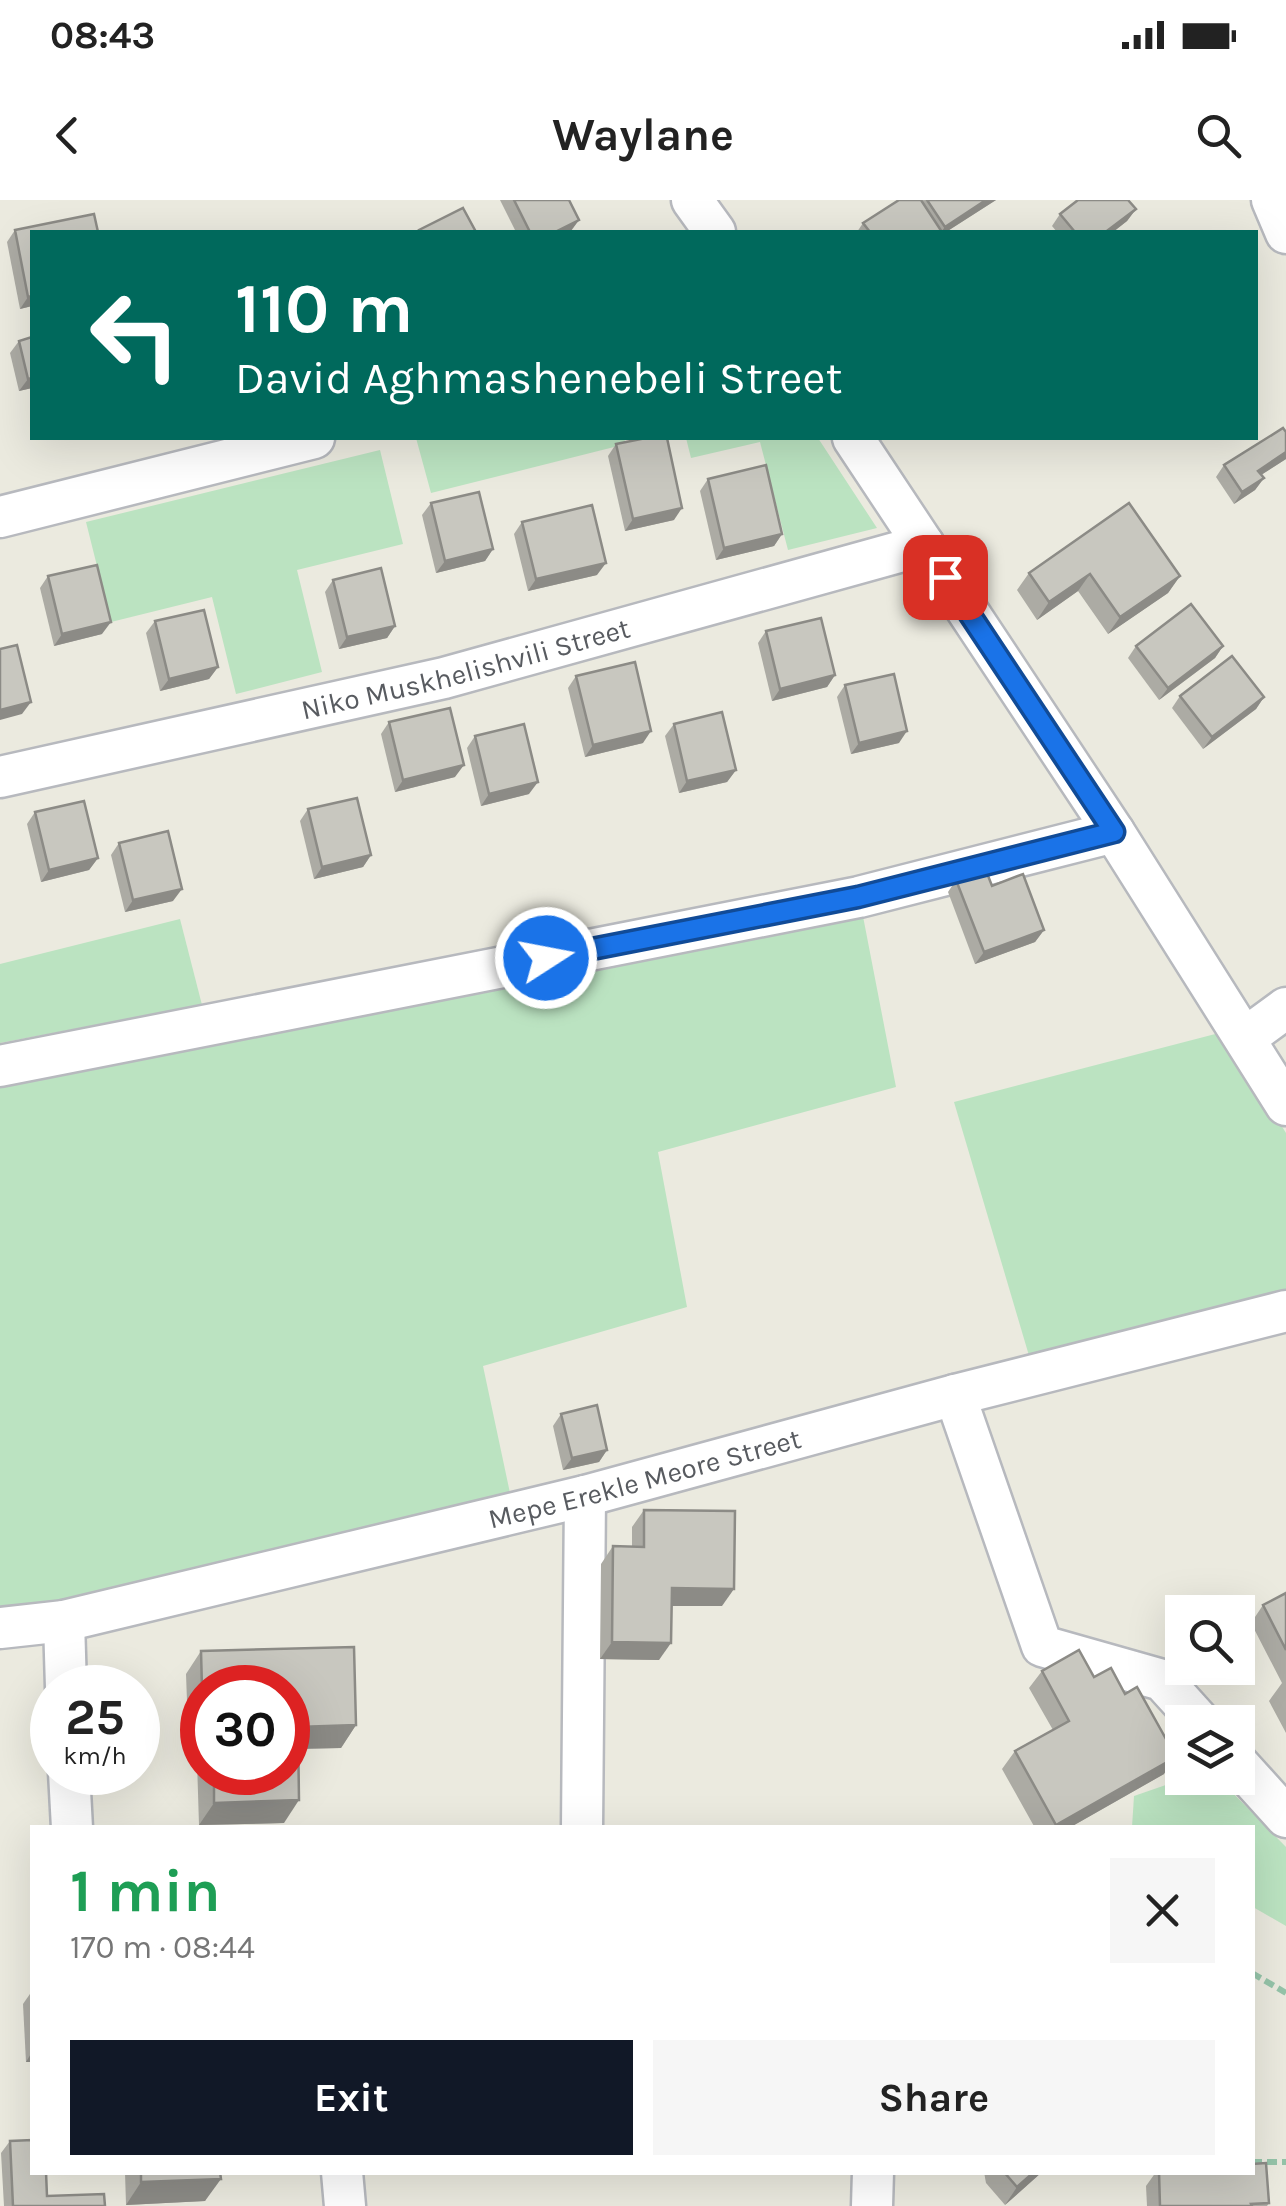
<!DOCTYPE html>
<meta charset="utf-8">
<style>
body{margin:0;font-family:Karla,sans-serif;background:#f6f6f6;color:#222;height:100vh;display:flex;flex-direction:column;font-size:38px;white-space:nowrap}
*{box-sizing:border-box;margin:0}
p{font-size:32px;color:#767676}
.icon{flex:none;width:55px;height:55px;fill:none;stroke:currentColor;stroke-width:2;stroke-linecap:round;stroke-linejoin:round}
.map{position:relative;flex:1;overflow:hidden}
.panel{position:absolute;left:30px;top:1625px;width:1225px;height:350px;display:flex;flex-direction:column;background:#fff;border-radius:0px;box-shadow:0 10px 40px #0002}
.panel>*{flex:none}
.top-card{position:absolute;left:30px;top:30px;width:1228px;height:210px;border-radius:0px;box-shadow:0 10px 40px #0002;background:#00695c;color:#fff;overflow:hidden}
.controls{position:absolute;left:1165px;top:1395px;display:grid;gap:20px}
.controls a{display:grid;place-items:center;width:90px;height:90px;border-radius:0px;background:#fff;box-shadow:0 10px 40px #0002;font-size:50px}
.speed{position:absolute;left:30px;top:1465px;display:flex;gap:20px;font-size:50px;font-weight:700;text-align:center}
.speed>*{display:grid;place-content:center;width:130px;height:130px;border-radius:50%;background:#fff;box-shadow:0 10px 40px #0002;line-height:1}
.speed small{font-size:25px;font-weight:400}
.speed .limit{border:15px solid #d22;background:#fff;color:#111}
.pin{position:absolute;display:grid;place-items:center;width:85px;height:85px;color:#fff;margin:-42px;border-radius:20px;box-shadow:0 5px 15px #0006}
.me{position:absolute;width:110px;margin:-55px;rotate:79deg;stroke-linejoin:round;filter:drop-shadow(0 0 8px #0008)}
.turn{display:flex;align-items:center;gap:35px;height:210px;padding:0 40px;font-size:45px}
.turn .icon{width:130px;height:130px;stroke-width:2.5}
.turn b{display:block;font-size:70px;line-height:85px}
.round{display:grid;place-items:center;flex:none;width:105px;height:105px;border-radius:0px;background:#f6f6f6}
.overview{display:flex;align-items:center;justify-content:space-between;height:170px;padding:0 40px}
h1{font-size:60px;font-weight:700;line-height:75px;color:#1e9e55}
.primary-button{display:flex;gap:20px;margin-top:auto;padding:20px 40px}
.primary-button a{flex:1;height:115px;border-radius:0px;background:#111827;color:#fff;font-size:40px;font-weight:700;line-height:115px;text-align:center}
.primary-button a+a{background:#f6f6f6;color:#222}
.status{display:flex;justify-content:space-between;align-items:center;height:70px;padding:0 50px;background:#fff;direction:ltr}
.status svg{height:28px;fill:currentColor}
header{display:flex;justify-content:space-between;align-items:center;height:130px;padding:0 40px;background:#fff;font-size:45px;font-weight:700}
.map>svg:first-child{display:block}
</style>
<div class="status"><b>08:43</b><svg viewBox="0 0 49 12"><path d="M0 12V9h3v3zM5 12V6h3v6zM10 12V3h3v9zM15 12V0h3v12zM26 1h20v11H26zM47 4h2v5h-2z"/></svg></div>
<header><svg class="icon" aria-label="back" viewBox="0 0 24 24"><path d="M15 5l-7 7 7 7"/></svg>Waylane<svg class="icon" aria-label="search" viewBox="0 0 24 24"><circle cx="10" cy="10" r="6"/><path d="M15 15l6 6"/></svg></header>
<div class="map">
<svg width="1286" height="2006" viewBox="0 0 1286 2006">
<rect width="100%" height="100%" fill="#ebeadf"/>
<g fill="#bbe3c1">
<path d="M416 238H624L626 244 431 293Z"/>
<path d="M686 238H818L877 328 788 350 760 242 691 258Z"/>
<path d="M380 250 403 344 297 370 322 472 236 494 212 397 111 422 86 322Z"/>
<path d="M861 706 896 887 658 952 687 1107 483 1166 510 1293 98 1398 0 1413V878Z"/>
<path d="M180 719 202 805 0 843V764Z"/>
<path d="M1223 832 1286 933V1093L1030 1159 954 902Z"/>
<path d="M1186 1578H1218L1286 1647V1726L1253 1707 1252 1628 1132 1627 1134 1596Z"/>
</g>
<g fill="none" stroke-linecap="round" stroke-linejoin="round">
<g stroke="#b7b9be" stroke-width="45">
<g id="minor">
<path d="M692 0 715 32"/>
<path d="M1272 0 1286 33"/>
<path d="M853 238 1114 632 1286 905"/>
<path d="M0 317 314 238"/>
<path id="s1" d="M0 577 444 478 924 345"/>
<path d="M1245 838 1286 808"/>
<path d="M0 866 859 697 1114 632"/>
<path d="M955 1195 1042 1446 1162 1480 1200 1522"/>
<path d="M64 1421 66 1488"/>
<path id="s2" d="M0 1428 64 1421 585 1296 955 1195 1286 1111"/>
<path d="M1238 1564 1286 1617"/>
<path d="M69 1572 72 1628"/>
<path d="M582 1628 585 1296"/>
<path d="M342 1972 345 2006"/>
<path d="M872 2006 873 1972"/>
</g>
</g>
<g stroke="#95c4a9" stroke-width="6" stroke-dasharray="10 5" stroke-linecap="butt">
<path d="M1252 1773 1286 1793"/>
<path d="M1252 1962H1286"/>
</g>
<use href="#minor" stroke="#fff" stroke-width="40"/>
</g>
<g fill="#acaba4" fill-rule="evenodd">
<path d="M500 0H569L579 20 569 32H516Z"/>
<path d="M899 0H996L946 32H857L863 23Z"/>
<path d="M1136 9 1127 21 1113 32H1057L1052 26 1060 14Z"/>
<path d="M15 30 32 106 20 109 7 42Z"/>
<path d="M19 141 32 188 19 191 10 153Z"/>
<path d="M1286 232V259L1261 275 1264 278 1255 290 1234 304 1216 277 1224 265Z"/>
<path d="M616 244 674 320 625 331 608 256Z"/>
<path d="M708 279 782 334 774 346 716 360 700 291Z"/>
<path d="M431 303 493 349 485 361 436 373 422 315Z"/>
<path d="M522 322 597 375 528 391 514 334Z"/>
<path d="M1029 373 1180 376 1168 393 1108 434 1078 391 1037 420 1017 390Z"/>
<path d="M48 376 102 434 54 446 40 388Z"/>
<path d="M333 380 395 426 387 438 339 449 325 392Z"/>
<path d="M155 421 218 467 209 479 160 491 146 433Z"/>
<path d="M766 431 835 475 827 487 772 501 758 443Z"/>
<path d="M1136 446H1223L1215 458 1159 500 1128 458Z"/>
<path d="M576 476 643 543 585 557 568 488Z"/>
<path d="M845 485 899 543 851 554 837 497Z"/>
<path d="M1180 496 1264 497 1256 509 1203 549 1172 508Z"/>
<path d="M389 522 455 577 395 592 381 534Z"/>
<path d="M674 524 736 570 727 582 679 593 665 536Z"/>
<path d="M475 536 529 594 481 606 467 548Z"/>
<path d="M308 609 371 655 363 667 314 679 300 621Z"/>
<path d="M35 612 98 658 89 670 41 682 27 624Z"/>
<path d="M119 643 173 701 125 712 111 655Z"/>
<path d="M956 680 992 686 1044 730 1035 742 975 764 948 692Z"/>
<path d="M561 1214 607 1250 599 1262 563 1270 553 1226Z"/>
<path d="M644 1310 722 1406H672L659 1460 600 1459 601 1364 613 1346 632 1347V1327Z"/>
<path d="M1286 1393V1533L1269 1501 1282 1483 1251 1423 1263 1405Z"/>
<path d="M201 1451 356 1525 341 1548 298 1549 284 1623 199 1625 196 1529H188L186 1474ZM202 1488 288 1572H202Z"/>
<path d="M1042 1471 1094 1477 1164 1574 1069 1628H1035L1002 1569 1015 1551 1053 1530 1029 1488Z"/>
<path d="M32 1791V1862H26L23 1804Z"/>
<path d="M10 1941 47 1996 105 2006H4L1 1953Z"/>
<path d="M125 1972H220L205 2001 126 2005Z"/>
<path d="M984 1972H1042L1005 2005 986 1983Z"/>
<path d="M1156 1972H1252L1269 2003 1267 2006H1147L1146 1986Z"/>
</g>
<g fill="#8c8b86">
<path d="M986 0H996L946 32H941L945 27Z"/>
<path d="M1136 9 1127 21 1113 32H1107Z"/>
<path d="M579 20 571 31 554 32Z"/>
<path d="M32 96V106L20 109 28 97Z"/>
<path d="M32 178V188L19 191 28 179Z"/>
<path d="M1286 252V259L1250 282 1258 271Z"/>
<path d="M1264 278 1255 290 1234 304 1242 292Z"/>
<path d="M682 308 674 320 625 331 633 319Z"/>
<path d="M782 334 774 346 716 360 724 348Z"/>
<path d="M493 349 485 361 436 373 445 361Z"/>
<path d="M606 363 597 375 528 391 536 379Z"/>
<path d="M1090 374 1078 391 1037 420 1049 402Z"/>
<path d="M1180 376 1168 393 1108 434 1120 417Z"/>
<path d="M111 422 102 434 54 446 62 434Z"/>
<path d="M395 426 387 438 339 449 347 437Z"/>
<path d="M1223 446 1215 458 1159 500 1168 488Z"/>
<path d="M218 467 209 479 160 491 169 479Z"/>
<path d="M835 475 827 487 772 501 780 489Z"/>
<path d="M1264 497 1256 509 1203 549 1212 537Z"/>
<path d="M31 502 22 514 0 520V510Z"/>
<path d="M651 531 643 543 585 557 593 545Z"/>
<path d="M907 531 899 543 851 554 859 543Z"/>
<path d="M464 565 455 577 395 592 403 580Z"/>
<path d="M736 570 727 582 679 593 687 581Z"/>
<path d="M538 582 529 594 481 606 489 594Z"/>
<path d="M371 655 363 667 314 679 322 667Z"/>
<path d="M98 658 89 670 41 682 49 670Z"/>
<path d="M182 689 173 701 125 712 133 700Z"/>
<path d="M1044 730 1035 742 975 764 984 752Z"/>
<path d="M607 1250 599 1262 563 1270 572 1258Z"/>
<path d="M672 1388 734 1389 722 1406H660Z"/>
<path d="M612 1442 671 1443 659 1460 600 1459Z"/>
<path d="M202 1508V1520L196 1529H188Z"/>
<path d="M356 1525 341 1548 288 1549 298 1527Z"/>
<path d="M1176 1557 1164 1574 1069 1628H1053L1056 1625Z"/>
<path d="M299 1600 284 1623 199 1625 214 1603Z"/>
<path d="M32 1852V1862H26Z"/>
<path d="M1034 1972H1042L1005 2005 1017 1987Z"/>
<path d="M221 1979 205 2001 126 2005 141 1982Z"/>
</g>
<g fill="#c8c7bf" stroke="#8c8b86" stroke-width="2.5">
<path d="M514 0H569L579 20 555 32H530Z"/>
<path d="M899 0H921L942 32H870L863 23Z"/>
<path d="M927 0H986L945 27Z"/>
<path d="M1078 0H1128L1136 9 1107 31 1108 32H1075L1060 14Z"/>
<path d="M463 8 476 32H420L419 30Z"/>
<path d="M94 14 98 32H32V96L28 97 15 30Z"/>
<path d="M32 137V178L28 179 19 141Z"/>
<path d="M1283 228 1286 232V252L1258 271 1264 278 1242 292 1224 265Z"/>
<path d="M646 238H667L682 308 633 319 616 244Z"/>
<path d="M766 265 782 334 724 348 708 279Z"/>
<path d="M479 292 493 349 445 361 431 303Z"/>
<path d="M1129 303 1180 376 1120 417 1090 374 1049 402 1029 373Z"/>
<path d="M592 305 606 363 536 379 522 322Z"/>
<path d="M97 365 111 422 62 434 48 376Z"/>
<path d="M381 368 395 426 347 437 333 380Z"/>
<path d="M1191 404 1223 446 1168 488 1136 446Z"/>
<path d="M204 410 218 467 169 479 155 421Z"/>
<path d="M821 418 835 475 780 489 766 431Z"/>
<path d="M17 445 31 502 0 510V449Z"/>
<path d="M1232 456 1264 497 1212 537 1180 496Z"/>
<path d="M635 462 651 531 593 545 576 476Z"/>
<path d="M894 474 907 531 859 543 845 485Z"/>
<path d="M450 508 464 565 403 580 389 522Z"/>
<path d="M722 512 736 570 687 581 674 524Z"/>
<path d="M524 524 538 582 489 594 475 536Z"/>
<path d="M357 598 371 655 322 667 308 609Z"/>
<path d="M84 601 98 658 49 670 35 612Z"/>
<path d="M168 631 182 689 133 700 119 643Z"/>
<path d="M985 668 992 686 1023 674 1044 730 984 752 956 680Z"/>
<path d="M597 1205 607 1250 572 1258 561 1214Z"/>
<path d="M644 1310 735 1311 734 1389 672 1388 671 1443 612 1442 613 1346 644 1347Z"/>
<path d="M1286 1393V1450L1263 1405Z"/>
<path d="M354 1447 356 1525 298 1527 299 1600 214 1603V1572H288V1488H202L201 1451Z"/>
<path d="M1079 1450 1094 1477 1111 1468 1125 1494 1137 1487 1176 1557 1056 1625 1015 1551 1069 1521 1042 1471Z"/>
<path d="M32 1940V1972H46L47 1996 104 1994 105 2006H13L10 1941Z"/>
<path d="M1266 1963 1269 2003 1251 2004 1252 2006H1160L1159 1972H1252V1964Z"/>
<path d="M141 1972H220L221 1979 141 1982Z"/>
<path d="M1004 1972H1034L1017 1987Z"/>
</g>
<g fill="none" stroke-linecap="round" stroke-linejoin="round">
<g stroke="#114b97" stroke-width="25">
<path id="route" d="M546 758 858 697 1114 632 945 377"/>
</g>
<use href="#route" stroke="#1a73e8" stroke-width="18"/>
</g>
<g text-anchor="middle" stroke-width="10" stroke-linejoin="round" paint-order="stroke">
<g font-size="28" fill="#585b60" stroke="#fff">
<text dy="10" stroke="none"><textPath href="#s1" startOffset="478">Niko Muskhelishvili Street</textPath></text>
<text dy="10" stroke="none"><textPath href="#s2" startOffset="662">Mepe Erekle Meore Street</textPath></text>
</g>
</g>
</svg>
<div class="controls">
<a><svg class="icon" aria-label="search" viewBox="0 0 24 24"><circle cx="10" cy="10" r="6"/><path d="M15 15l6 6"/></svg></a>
<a><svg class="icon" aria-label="layers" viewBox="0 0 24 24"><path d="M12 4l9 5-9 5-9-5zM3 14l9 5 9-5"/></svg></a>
</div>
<div class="speed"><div>25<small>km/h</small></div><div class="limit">30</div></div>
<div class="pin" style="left:945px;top:377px;background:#d93025"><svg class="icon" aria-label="arrive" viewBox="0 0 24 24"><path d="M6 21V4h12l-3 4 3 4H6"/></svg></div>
<svg class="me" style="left:546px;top:758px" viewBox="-20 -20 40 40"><circle r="17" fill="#1a73e8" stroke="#fff" stroke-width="3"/><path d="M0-11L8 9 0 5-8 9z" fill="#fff"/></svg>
<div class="top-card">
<div class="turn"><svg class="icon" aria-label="left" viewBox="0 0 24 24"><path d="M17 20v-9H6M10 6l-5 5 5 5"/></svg><div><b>110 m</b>David Aghmashenebeli Street</div></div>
</div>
<section class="panel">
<div class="overview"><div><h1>1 min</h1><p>170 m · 08:44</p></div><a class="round"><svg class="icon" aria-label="close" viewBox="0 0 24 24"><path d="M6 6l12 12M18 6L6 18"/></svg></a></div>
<div class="primary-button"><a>Exit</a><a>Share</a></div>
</section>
</div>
